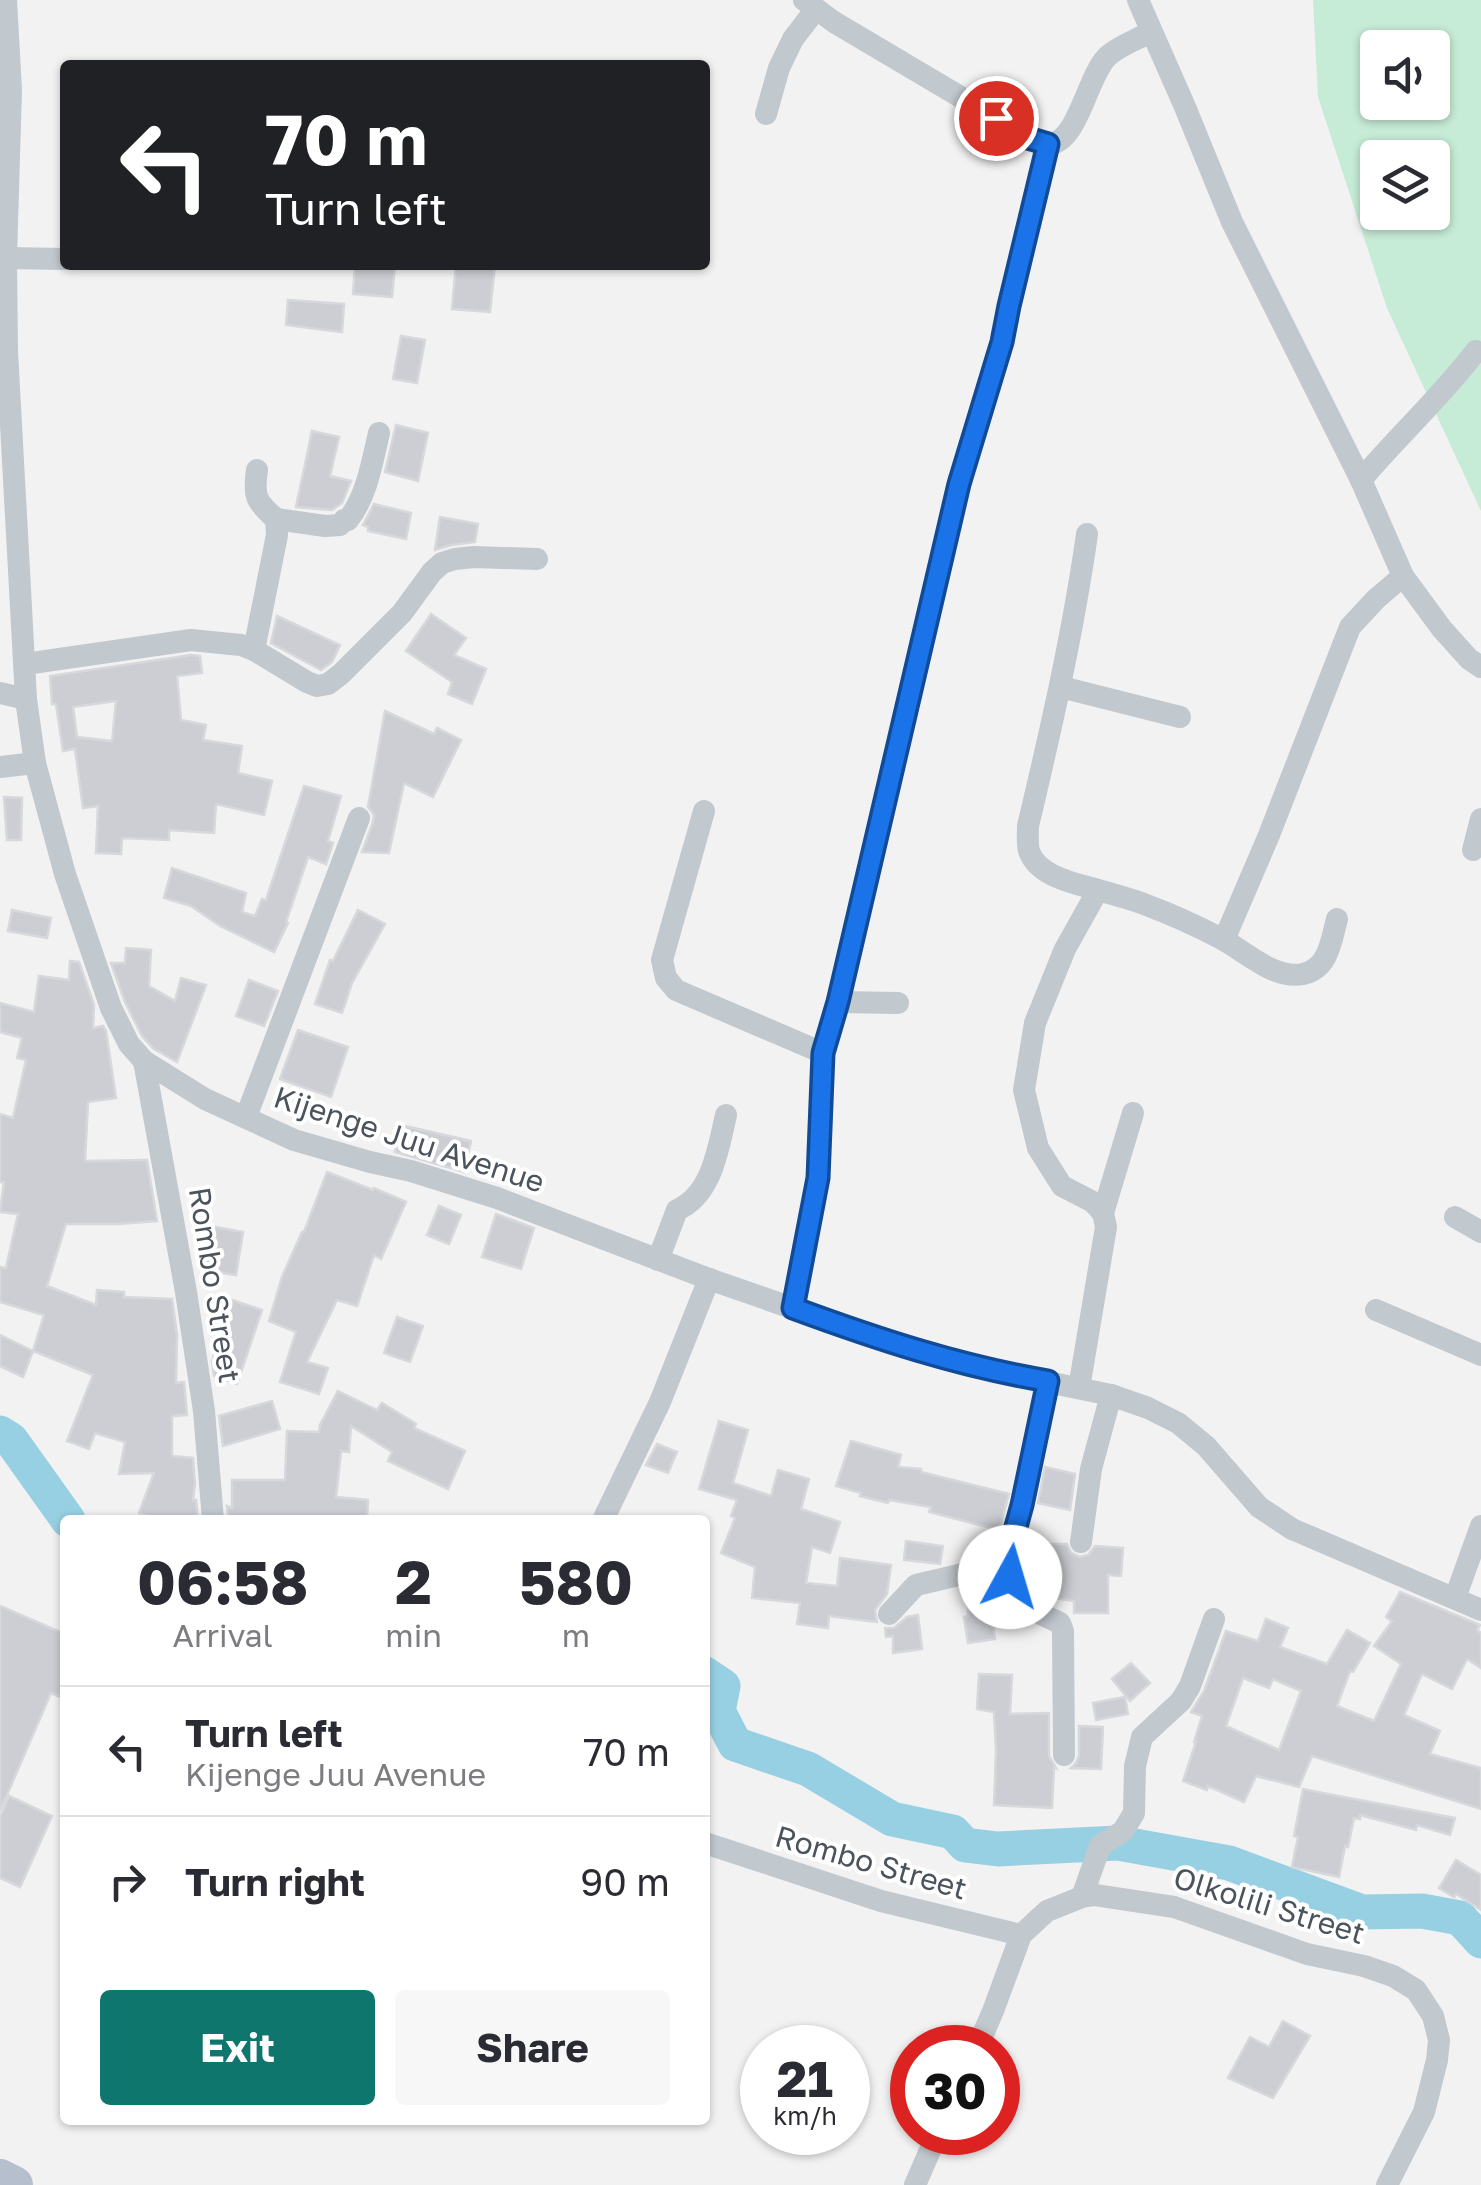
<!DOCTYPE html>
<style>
body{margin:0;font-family:"Golos Text",sans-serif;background:#f7f7f7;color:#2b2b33;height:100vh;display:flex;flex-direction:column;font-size:38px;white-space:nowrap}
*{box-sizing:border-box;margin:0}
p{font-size:32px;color:#7c7c81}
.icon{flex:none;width:55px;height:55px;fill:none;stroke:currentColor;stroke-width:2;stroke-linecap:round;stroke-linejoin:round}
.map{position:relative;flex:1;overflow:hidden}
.sheet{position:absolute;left:60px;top:1515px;width:650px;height:610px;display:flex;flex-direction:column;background:#fff;border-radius:10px;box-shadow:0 2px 8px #0004}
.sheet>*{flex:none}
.guide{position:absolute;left:60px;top:60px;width:650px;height:210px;border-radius:10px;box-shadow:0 2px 8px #0004;background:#202124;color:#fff;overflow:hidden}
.tools{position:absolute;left:1360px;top:30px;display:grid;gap:20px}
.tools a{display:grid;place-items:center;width:90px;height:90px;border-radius:10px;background:#fff;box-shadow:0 2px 8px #0004;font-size:50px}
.speed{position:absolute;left:740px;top:2025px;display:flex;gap:20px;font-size:50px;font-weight:700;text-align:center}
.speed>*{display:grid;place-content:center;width:130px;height:130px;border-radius:50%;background:#fff;box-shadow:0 2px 8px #0004;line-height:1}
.speed small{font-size:25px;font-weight:400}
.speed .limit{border:15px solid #d22;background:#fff;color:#111}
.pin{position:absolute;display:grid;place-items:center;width:85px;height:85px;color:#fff;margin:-42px;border:5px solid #fff;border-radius:50%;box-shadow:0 2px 10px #0007}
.me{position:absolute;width:110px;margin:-55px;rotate:6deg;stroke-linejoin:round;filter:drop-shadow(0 0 8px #0008)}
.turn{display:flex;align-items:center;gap:35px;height:210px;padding:0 40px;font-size:45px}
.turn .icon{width:130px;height:130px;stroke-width:2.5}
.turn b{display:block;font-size:70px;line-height:85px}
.eta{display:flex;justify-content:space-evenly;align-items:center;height:170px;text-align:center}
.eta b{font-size:60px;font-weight:700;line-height:70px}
.cta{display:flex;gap:20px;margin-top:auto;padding:20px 40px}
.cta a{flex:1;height:115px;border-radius:10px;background:#0f766e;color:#fff;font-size:40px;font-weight:700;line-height:115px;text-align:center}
.cta a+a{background:#f7f7f7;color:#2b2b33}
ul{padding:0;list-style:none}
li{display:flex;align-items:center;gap:30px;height:130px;padding:0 40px;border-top:2px solid #e1e1e2}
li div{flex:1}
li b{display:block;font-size:38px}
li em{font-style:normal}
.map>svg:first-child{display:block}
</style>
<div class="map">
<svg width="1481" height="2185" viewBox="0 0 1481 2185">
<rect width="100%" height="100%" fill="#f3f2f2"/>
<path fill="#c6ebd6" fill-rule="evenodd" d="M1313 0H1481V511L1387 308 1318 97ZM1378 48H1432V102H1378ZM1378 158H1432V212H1378Z"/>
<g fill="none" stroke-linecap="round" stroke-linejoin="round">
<g stroke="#98d0e3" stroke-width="35">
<path d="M0 1433 11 1440 68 1520"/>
<path d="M705 1674 723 1686 718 1711 735 1744 808 1769 892 1819 953 1832 965 1845 998 1849 1118 1843 1229 1863 1362 1912 1422 1911 1460 1918 1481 1941"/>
</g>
</g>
<g fill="#ccced3" stroke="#d6d8dc" stroke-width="2.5" fill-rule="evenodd">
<path d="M355 265H395L392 297 353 294Z"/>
<path d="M456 265H495L490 312 452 309Z"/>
<path d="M288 300 344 304 342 332 286 325Z"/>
<path d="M401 336 425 340 417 383 393 379Z"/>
<path d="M396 425 428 433 418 481 385 472Z"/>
<path d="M312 431 339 437 330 476 351 481 342 503 332 510 296 507Z"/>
<path d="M374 504 411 513 406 539 368 531V527L363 525Z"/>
<path d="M440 517 478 524 475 542 451 545 435 550Z"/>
<path d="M431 614 466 638 454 655 486 669 472 704 448 694 452 682 406 651Z"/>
<path d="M277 616 340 645 332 662 321 670 271 643Z"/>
<path d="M191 655 200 656 202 673 177 676 181 720 206 725 203 740 242 746 238 773 272 781 264 815 216 804 214 833 169 830V840L122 838 121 854 96 853 98 806 83 808 75 749 63 751 56 704H52L50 676ZM116 701 112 741 77 737 73 707Z"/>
<path d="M385 711 434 734 437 728 461 740 433 797 404 783 389 853 362 852 373 822 374 815 368 807Z"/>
<path d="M304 786 341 796 328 841 333 843 326 864 308 857 286 922 288 923 274 952 220 926 191 906 164 898 172 868 246 893 242 912 255 916 262 899 266 900Z"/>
<path d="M4 797 22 798 21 840H7Z"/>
<path d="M12 910 51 918 47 938 8 931Z"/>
<path d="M358 910 385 924 352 983 342 1013 315 1004 330 960 333 961Z"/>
<path d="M126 948 151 950 149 986 175 1001 181 978 206 985 177 1062 154 1049 142 1036 125 1002 111 963H125Z"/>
<path d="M70 961 79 962 94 1005 93 1028 103 1026 106 1031 116 1098 88 1102 85 1161 147 1160 157 1221 117 1224H66L47 1286 96 1305 97 1290 124 1292V1297L172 1299 177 1335 176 1383 184 1382 187 1415 172 1416V1456L193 1458 195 1484 193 1500H196L198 1520H157L139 1513 154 1473 119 1474 125 1442 95 1433 89 1449 67 1441 93 1375 33 1351 44 1315 0 1302V1267L6 1268 18 1214 0 1212 4 1182H0V1114L13 1118 26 1060 17 1058 22 1038 0 1032V1003L34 1012 39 976 69 980Z"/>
<path d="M249 980 278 991 264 1026 236 1016Z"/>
<path d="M298 1030 348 1047 331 1097 280 1079Z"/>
<path d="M401 1125 471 1141 464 1172 395 1152Z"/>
<path d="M327 1172 373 1190 374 1188 406 1202 381 1259 374 1255 357 1306 337 1300 307 1362 328 1368 319 1394 280 1382 296 1332 269 1321 282 1277 302 1232H304Z"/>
<path d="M439 1206 461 1215 449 1244 427 1235Z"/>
<path d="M496 1214 534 1228 521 1269 482 1257Z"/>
<path d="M210 1226 243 1232 236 1275 203 1270Z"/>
<path d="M232 1300 262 1310 237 1384 214 1376 212 1361Z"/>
<path d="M397 1317 423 1326 410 1362 384 1353Z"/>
<path d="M0 1335 33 1351 23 1377 0 1366Z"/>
<path d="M338 1391 377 1410 382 1403 416 1424 414 1428 465 1451 448 1489 388 1461 392 1452 351 1426 349 1452 341 1451 336 1497 368 1500 367 1520H228L227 1506 232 1508V1480H285L287 1431 319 1432 320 1425Z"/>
<path d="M272 1401 280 1429 223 1446 219 1416Z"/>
<path d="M719 1421 748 1430 733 1483 771 1496 778 1470 809 1479 801 1509 840 1522 830 1553 812 1547 806 1583 837 1586 840 1558 891 1565 887 1594 875 1610 877 1622 829 1616 828 1628 797 1624 800 1603 752 1598 755 1567 721 1553 735 1518 731 1516 737 1500 699 1489Z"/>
<path d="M851 1441 901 1455 898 1467 921 1469V1472L1009 1494 999 1530 929 1512 931 1507 889 1500 888 1503 860 1496 861 1493 836 1486Z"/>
<path d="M657 1444 677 1452 668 1473 646 1465Z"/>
<path d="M1045 1467 1075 1474 1070 1510 1038 1503Z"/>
<path d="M906 1541 943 1546 940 1564 904 1560Z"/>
<path d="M1044 1544H1067L1071 1553 1080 1557 1088 1555 1095 1546 1123 1548 1121 1576 1108 1575V1613H1074V1601L1046 1597 1047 1588 1028 1587 1020 1557 1041 1560Z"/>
<path d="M994 1576 1003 1606H991L995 1639 968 1643 964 1617 968 1616 967 1588Z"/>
<path d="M1400 1592 1480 1625 1477 1630 1481 1633V1668L1467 1659 1452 1689 1422 1674 1404 1715 1440 1731 1430 1754 1481 1768V1809L1312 1756 1299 1787 1256 1776 1244 1802 1208 1786 1207 1790 1183 1781 1196 1742H1194L1202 1716 1191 1712 1204 1691 1226 1631 1258 1641 1266 1619 1288 1628 1280 1647 1327 1664 1347 1630 1370 1643 1353 1672 1350 1671 1337 1706 1374 1721 1401 1664 1374 1646 1392 1621 1386 1617ZM1243 1678 1269 1688 1273 1679 1301 1691 1279 1750 1226 1726Z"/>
<path d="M0 1606 65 1634V1699L51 1693 0 1811Z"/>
<path d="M918 1615 922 1649 893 1653V1636L886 1637 885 1628H894L907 1617Z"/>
<path d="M1131 1663 1150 1683 1130 1701 1112 1679Z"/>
<path d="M979 1674 1012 1675 1010 1714 1049 1713V1756L1056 1768 1054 1767 1052 1808 994 1805 996 1751 994 1712 977 1709Z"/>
<path d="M1125 1697 1128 1714 1096 1720 1093 1703Z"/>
<path d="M1079 1726 1103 1727 1101 1769 1071 1768 1076 1763 1079 1756Z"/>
<path d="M1303 1789 1333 1795 1455 1818 1450 1835 1417 1825 1416 1830 1360 1815V1819L1354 1818 1348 1847 1345 1846 1339 1877 1292 1867 1298 1837 1294 1836Z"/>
<path d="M9 1796 52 1816 20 1887 0 1878V1817Z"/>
<path d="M1456 1860 1481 1875V1910L1456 1894 1454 1897 1439 1888Z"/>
<path d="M1283 2021 1310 2036 1273 2098 1228 2078 1250 2037 1269 2047Z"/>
</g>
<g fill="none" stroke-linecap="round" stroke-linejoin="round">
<g stroke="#c1c8ce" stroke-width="22">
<path d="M6 0 11 90 6 258 7 351 26 699 35 763 65 874 111 1008 129 1044 144 1061 205 1099 294 1140 370 1162 411 1171 497 1198 709 1279 898 1345 965 1365 1111 1395 1148 1408 1178 1423 1206 1446 1259 1507 1292 1529 1481 1610"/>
<path d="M804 0 834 22 1028 137C1034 140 1044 144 1050 144 1079 141 1088 72 1109 55 1121 45 1138 39 1151 32"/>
<path d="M1138 0 1185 107 1232 222 1361 480 1403 576 1442 629 1469 659 1481 667"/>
<path d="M766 114 779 68 793 39 816 9"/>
<path d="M6 258 65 259"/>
<path d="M1361 480C1398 436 1441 397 1476 351"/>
<path d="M276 519 325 526 340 525 344 520H348C367 496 372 462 379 433"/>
<path d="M1087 534C1073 633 1051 729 1028 826 1028 833 1027 844 1029 851 1038 877 1075 883 1098 890"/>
<path d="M254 650 277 535 276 519C256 502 253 496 257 470"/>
<path d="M25 664 191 640 241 645 254 650 307 682 317 686 328 684 341 674 402 613 432 572 442 563 455 559 474 557 537 559"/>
<path d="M1061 687 1180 717"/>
<path d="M0 693 26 699"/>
<path d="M0 767 35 763"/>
<path d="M704 811 662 960 666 978 676 990 823 1053"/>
<path d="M1473 850 1481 819"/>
<path d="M1224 940 1269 835 1350 627 1376 599 1403 576"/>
<path d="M838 1002 898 1003"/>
<path d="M144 1061 186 1292 204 1411 213 1520"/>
<path d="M246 1117 359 818"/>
<path d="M1103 1213 1133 1113"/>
<path d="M1455 1217 1481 1232"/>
<path d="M658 1260 677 1210C712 1195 718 1149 726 1115"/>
<path d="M793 1308 818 1178 823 1053 838 1002 959 484 1003 342 1009 307 1049 144"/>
<path d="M1376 1310 1481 1355"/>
<path d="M1079 1388 1106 1227 1103 1213 1093 1202 1062 1186 1038 1148 1024 1090 1035 1023 1065 949 1098 890C1115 895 1133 899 1149 906 1173 915 1197 926 1220 938 1244 950 1273 980 1303 974 1329 968 1331 941 1337 919"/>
<path d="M603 1520 660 1402 709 1279"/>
<path d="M1081 1542 1091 1469 1111 1395"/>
<path d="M1003 1554 1016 1600 1026 1607 1060 1623 1063 1631 1064 1755"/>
<path d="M1455 1598 1481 1526"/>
<path d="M889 1614 916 1585 963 1574 1003 1554 1014 1534 1022 1505 1048 1381"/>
<path d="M705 1843 881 1901 1021 1935"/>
<path d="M1082 1897 1100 1846 1123 1831 1134 1813 1135 1766 1142 1737 1181 1701 1190 1686 1214 1619"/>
<path d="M977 2048 993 2011 1021 1935 1047 1911 1082 1897 1095 1895 1174 1907 1307 1954 1364 1966 1393 1976 1416 1990 1433 2016 1439 2040 1437 2060 1424 2112 1387 2185"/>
<path d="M915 2185 938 2132"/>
</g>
<path stroke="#b5bfcd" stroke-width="38" d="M0 2178 14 2185"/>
</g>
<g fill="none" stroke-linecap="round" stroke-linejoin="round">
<g stroke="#114b97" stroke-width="25">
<path id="route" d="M996 118 1028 138 1048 144 1009 306 1002 342 959 484 838 1002 823 1053 818 1178 793 1308C877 1339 959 1366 1048 1381L1022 1505 1014 1534 1002 1554 1010 1577"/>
</g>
<use href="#route" stroke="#1a73e8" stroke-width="18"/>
</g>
<g text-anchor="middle" stroke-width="8" stroke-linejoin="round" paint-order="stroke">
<g font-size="30" fill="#4b545d" stroke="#fff">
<text transform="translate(409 1140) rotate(18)" y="10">Kijenge Juu Avenue</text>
<text transform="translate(214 1285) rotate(81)" y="10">Rombo Street</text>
<text transform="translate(871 1863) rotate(16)" y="10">Rombo Street</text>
<text transform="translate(1269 1906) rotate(17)" y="10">Olkolili Street</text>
</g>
</g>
</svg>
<div class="tools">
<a><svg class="icon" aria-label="sound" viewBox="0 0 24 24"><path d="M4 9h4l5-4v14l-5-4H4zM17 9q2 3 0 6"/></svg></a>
<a><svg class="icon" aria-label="layers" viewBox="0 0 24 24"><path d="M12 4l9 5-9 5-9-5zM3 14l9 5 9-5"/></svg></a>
</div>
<div class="speed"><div>21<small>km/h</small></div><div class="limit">30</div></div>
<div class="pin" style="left:996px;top:118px;background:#d93025"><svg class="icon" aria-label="arrive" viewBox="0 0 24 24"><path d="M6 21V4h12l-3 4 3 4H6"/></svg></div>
<svg class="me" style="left:1010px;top:1577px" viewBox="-20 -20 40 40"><circle r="19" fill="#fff"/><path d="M0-13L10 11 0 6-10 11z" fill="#1a73e8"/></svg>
<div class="guide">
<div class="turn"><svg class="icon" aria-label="left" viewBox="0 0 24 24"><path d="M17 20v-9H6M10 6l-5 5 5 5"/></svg><div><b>70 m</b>Turn left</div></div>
</div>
<section class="sheet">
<div class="eta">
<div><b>06:58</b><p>Arrival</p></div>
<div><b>2</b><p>min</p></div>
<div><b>580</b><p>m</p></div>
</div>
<ul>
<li><svg class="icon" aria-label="left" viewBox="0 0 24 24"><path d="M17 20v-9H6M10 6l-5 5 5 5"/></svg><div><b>Turn left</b><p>Kijenge Juu Avenue</p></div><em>70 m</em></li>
<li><svg class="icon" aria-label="right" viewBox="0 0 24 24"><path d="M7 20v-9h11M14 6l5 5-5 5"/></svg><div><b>Turn right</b></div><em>90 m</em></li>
</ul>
<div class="cta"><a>Exit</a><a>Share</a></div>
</section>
</div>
